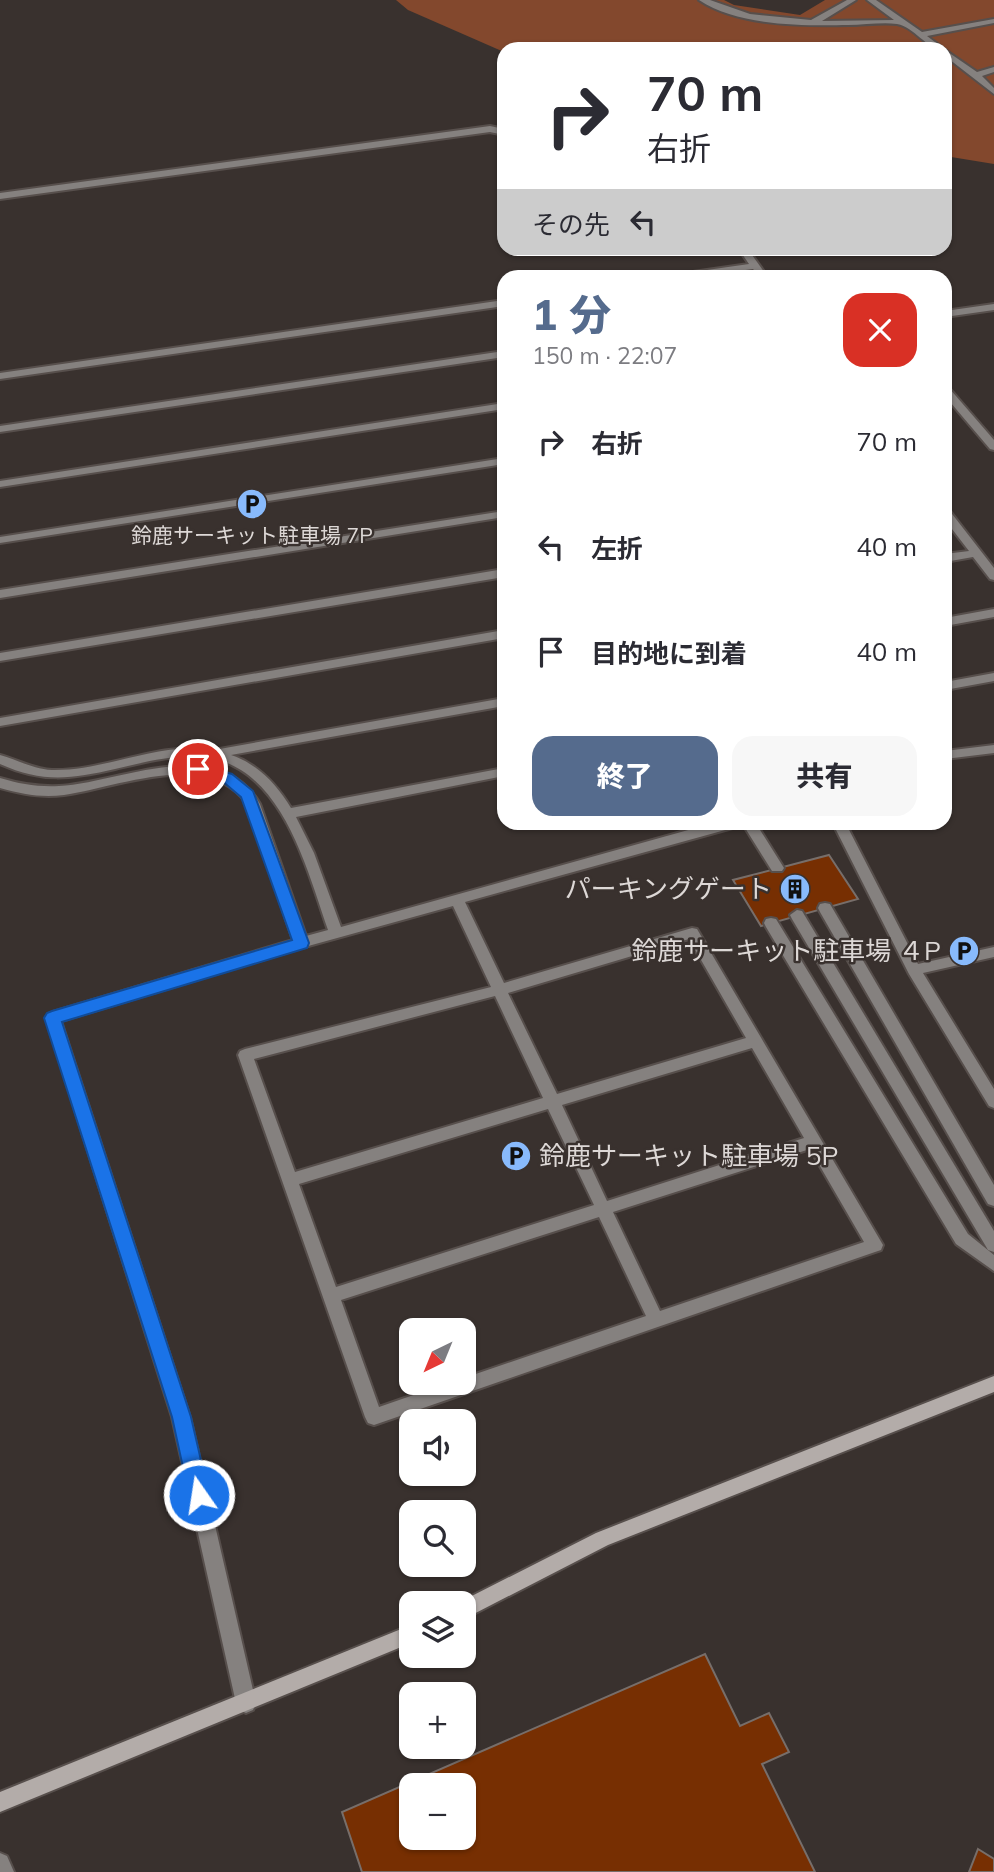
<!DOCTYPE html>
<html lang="ja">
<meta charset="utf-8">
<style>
body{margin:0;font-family:Mulish,"Noto Sans JP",sans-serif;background:#f7f7f7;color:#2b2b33;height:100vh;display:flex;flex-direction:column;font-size:26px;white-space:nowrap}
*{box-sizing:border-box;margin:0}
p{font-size:23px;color:#7c7c81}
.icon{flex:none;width:38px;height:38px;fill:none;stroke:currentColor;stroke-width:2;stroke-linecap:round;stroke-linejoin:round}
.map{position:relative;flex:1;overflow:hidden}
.details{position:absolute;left:497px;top:270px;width:455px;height:560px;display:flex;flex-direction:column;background:#fff;border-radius:21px;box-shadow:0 2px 5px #0004}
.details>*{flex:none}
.hud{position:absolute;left:497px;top:42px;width:455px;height:214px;border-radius:21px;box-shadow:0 2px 5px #0004;background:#fff;color:#2b2b33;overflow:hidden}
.needle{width:46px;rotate:223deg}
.tools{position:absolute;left:399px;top:1318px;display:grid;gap:14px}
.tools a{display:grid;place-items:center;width:77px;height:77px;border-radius:14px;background:#fff;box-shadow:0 2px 5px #0004;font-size:35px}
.pin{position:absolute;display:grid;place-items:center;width:60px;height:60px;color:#fff;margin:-30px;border:4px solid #fff;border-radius:50%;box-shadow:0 2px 7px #0007}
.me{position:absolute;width:77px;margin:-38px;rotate:347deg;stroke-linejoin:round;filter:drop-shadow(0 0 5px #0008)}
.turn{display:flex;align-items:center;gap:24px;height:147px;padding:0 35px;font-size:32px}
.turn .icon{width:91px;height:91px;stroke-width:2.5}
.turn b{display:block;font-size:49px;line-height:60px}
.then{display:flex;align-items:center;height:66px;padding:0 35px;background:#0003;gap:14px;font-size:26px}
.round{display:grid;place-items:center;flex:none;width:74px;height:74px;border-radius:21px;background:#f7f7f7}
.headline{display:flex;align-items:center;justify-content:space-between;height:119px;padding:0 35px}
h1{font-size:42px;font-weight:800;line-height:52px;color:#556b8d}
.primary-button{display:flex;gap:14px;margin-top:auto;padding:14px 35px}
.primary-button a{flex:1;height:80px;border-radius:21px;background:#556b8d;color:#fff;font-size:28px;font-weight:800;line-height:80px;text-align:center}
.primary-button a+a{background:#f7f7f7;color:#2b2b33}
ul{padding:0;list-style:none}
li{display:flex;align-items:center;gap:21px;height:105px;padding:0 35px}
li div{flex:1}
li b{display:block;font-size:26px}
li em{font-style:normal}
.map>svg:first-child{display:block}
</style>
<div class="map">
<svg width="994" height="1872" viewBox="0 0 994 1872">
<rect width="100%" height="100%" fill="#39312e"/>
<path fill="#83482d" d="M396 0H724L734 5 800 15 825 0H994V164L945 156V49H504V52L408 10Z"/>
<g fill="#772f02" stroke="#776e6a" stroke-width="2" fill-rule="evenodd">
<path d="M829 855 858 899 761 926 733 880Z"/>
<path d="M705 1654 740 1726 769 1713 789 1752 762 1764 815 1872H362L342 1812ZM411 1785H464V1838H411Z"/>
<path d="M978 1849 994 1859V1872H969Z"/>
</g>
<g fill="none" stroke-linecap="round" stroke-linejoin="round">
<g stroke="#574f4c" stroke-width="4">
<g id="lane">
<path d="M699 0H710L750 14 811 20 847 0H856L822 21 894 20 867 0H876L922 32 994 19V23L927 36 944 49C925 49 915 27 897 24 882 22 864 25 848 25 803 26 738 26 699 0Z"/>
<path d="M945 50 977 72 994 67V72L982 76 994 88V94L945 56Z"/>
<path d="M490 126 504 129V135L490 132 0 199V193Z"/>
<path d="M738 248H747L767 276H759L753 269 702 276H681L686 273 749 264Z"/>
<path d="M504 300V306L0 379V373Z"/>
<path d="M994 304V310L945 317V311Z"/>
<path d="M504 351V357L0 432V426Z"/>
<path d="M945 387 949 388 994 440V450L990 449 945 396Z"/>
<path d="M504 403V409L0 487V481Z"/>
<path d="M504 458V464L0 543V537Z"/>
<path d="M945 509 949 510 994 568V580L990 579 973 557 945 562V554L969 551 945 520Z"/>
<path d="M504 511V517L0 598V590Z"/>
<path d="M504 569V577L0 661V653Z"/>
<path d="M994 609V617L945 626V618Z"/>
<path d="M504 630V638L0 726V718Z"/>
<path d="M994 673V681L945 690V682Z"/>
<path d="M504 698V706L231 755C258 764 277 785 291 808L504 768V776L296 817 314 853 341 927 717 822H755L784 868 782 871H772L742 823 736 827 465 902 504 983 692 928 697 929 883 1245 881 1250 875 1252 374 1425 368 1423 365 1417 238 1055 240 1051 245 1049 491 987 453 906 301 948 61 1021 190 1417 256 1703 253 1710 246 1713 239 1710 236 1703 172 1417 46 1018 48 1014 53 1012 293 940 247 804C210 748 116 788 64 795 41 798 22 794 0 788V778C20 784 37 787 59 786 120 783 218 732 260 804L306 936 328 930C307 870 283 771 210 758 178 753 145 762 115 769 71 779 42 783 0 764V755C18 760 33 769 52 770 107 771 159 741 214 750ZM689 939 746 1038 557 1094 508 993ZM495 996 543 1098 295 1172 254 1059ZM752 1048 804 1138 607 1201 562 1105ZM548 1109 594 1205 336 1287 299 1184ZM810 1149 864 1242 660 1311 613 1212ZM599 1217 646 1316 464 1378V1382H451L379 1407 341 1300Z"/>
<path d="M994 745V753L945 759V751Z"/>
<path d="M832 822H845L918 964 994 947V957L923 973 994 1089V1108L989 1106 909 974Z"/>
<path d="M825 903 830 904 994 1185V1206L988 1204 820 912 818 908 820 904Z"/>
<path d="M797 910 802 911 994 1231V1252L988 1250 792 919 790 915Z"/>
<path d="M771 918 776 919 968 1234 994 1255V1271L956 1244 766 927 764 923 766 919Z"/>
</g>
</g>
<g stroke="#574f4c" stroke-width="4">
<path id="street" d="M0 1853 7 1856 14 1872H0Z"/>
</g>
<g stroke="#574f4c" stroke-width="4">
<g id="secondary">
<path d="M994 1376V1392L608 1545 464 1619V1603H458L596 1533Z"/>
<path d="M411 1625V1643L0 1812V1792Z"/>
</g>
</g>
<use href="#lane" fill="#85817f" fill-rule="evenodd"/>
<use href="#street" fill="#85817f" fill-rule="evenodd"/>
<use href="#secondary" fill="#b3aca9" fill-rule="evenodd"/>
</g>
<path fill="#1a73e8" stroke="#114b97" stroke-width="2" d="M198 764 232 774 253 791 309 943 307 948 62 1022 191 1417 209 1495 206 1502 199 1505 192 1502 189 1495 172 1417 44 1018 47 1013 52 1011 292 940 241 797 222 781 193 773 191 769Z"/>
<defs>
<g id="parking-disc" transform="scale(1.575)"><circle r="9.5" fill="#88bafc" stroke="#39312e"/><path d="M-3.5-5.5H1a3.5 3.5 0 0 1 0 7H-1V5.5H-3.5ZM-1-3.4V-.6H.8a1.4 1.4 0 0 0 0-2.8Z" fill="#111"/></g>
<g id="building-disc" transform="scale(1.575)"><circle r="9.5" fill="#88bafc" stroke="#39312e"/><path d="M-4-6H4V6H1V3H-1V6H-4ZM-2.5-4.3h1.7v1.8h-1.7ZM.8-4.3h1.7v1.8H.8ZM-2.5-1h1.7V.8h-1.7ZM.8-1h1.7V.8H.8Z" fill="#111"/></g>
</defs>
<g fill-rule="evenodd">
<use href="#parking-disc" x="252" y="504"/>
<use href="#building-disc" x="795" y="889"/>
<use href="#parking-disc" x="964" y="951"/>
<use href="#parking-disc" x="516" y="1156"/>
</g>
<g text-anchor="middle" stroke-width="5" stroke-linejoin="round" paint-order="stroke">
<g font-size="21" fill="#ddd8d6" stroke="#39312e">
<text x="252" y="543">鈴鹿サーキット駐車場 7P</text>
</g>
<g font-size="26" fill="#ddd8d6" stroke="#39312e" text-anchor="end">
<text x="772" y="898">パーキングゲート</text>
<text x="941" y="960">鈴鹿サーキット駐車場 ４P</text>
<text x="539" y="1165" text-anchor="start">鈴鹿サーキット駐車場 5P</text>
</g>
</g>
</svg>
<div class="tools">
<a><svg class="needle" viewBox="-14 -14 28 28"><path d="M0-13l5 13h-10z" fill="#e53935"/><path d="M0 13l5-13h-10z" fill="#7c7c81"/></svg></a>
<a><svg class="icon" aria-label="sound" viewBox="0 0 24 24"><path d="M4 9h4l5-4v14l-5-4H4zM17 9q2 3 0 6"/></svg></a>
<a><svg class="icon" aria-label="search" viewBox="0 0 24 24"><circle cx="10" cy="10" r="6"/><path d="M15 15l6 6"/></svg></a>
<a><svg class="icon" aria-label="layers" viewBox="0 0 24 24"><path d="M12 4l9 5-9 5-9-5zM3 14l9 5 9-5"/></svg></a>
<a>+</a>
<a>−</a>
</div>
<div class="pin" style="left:198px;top:769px;background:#d93025"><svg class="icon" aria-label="arrive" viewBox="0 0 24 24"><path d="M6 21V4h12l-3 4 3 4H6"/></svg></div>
<svg class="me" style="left:199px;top:1495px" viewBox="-20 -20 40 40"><circle r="17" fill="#1a73e8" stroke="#fff" stroke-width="3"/><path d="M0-11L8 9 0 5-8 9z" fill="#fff"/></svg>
<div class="hud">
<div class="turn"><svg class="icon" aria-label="right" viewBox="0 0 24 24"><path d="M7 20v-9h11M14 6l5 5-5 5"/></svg><div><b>70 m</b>右折</div></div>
<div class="then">その先<svg class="icon" aria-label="left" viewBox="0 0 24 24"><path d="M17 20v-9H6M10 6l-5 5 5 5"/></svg></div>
</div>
<section class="details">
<div class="headline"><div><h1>1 分</h1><p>150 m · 22:07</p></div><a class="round" style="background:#d93025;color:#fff"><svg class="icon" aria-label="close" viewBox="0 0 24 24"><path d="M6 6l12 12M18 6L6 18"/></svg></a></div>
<ul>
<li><svg class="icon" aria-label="right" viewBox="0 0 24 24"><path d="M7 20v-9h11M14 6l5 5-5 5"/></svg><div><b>右折</b></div><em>70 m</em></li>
<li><svg class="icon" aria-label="left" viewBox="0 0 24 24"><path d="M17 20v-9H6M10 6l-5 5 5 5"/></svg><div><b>左折</b></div><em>40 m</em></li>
<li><svg class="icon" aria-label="arrive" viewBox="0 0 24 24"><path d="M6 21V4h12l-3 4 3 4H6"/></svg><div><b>目的地に到着</b></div><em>40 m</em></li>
</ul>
<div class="primary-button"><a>終了</a><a>共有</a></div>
</section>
</div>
